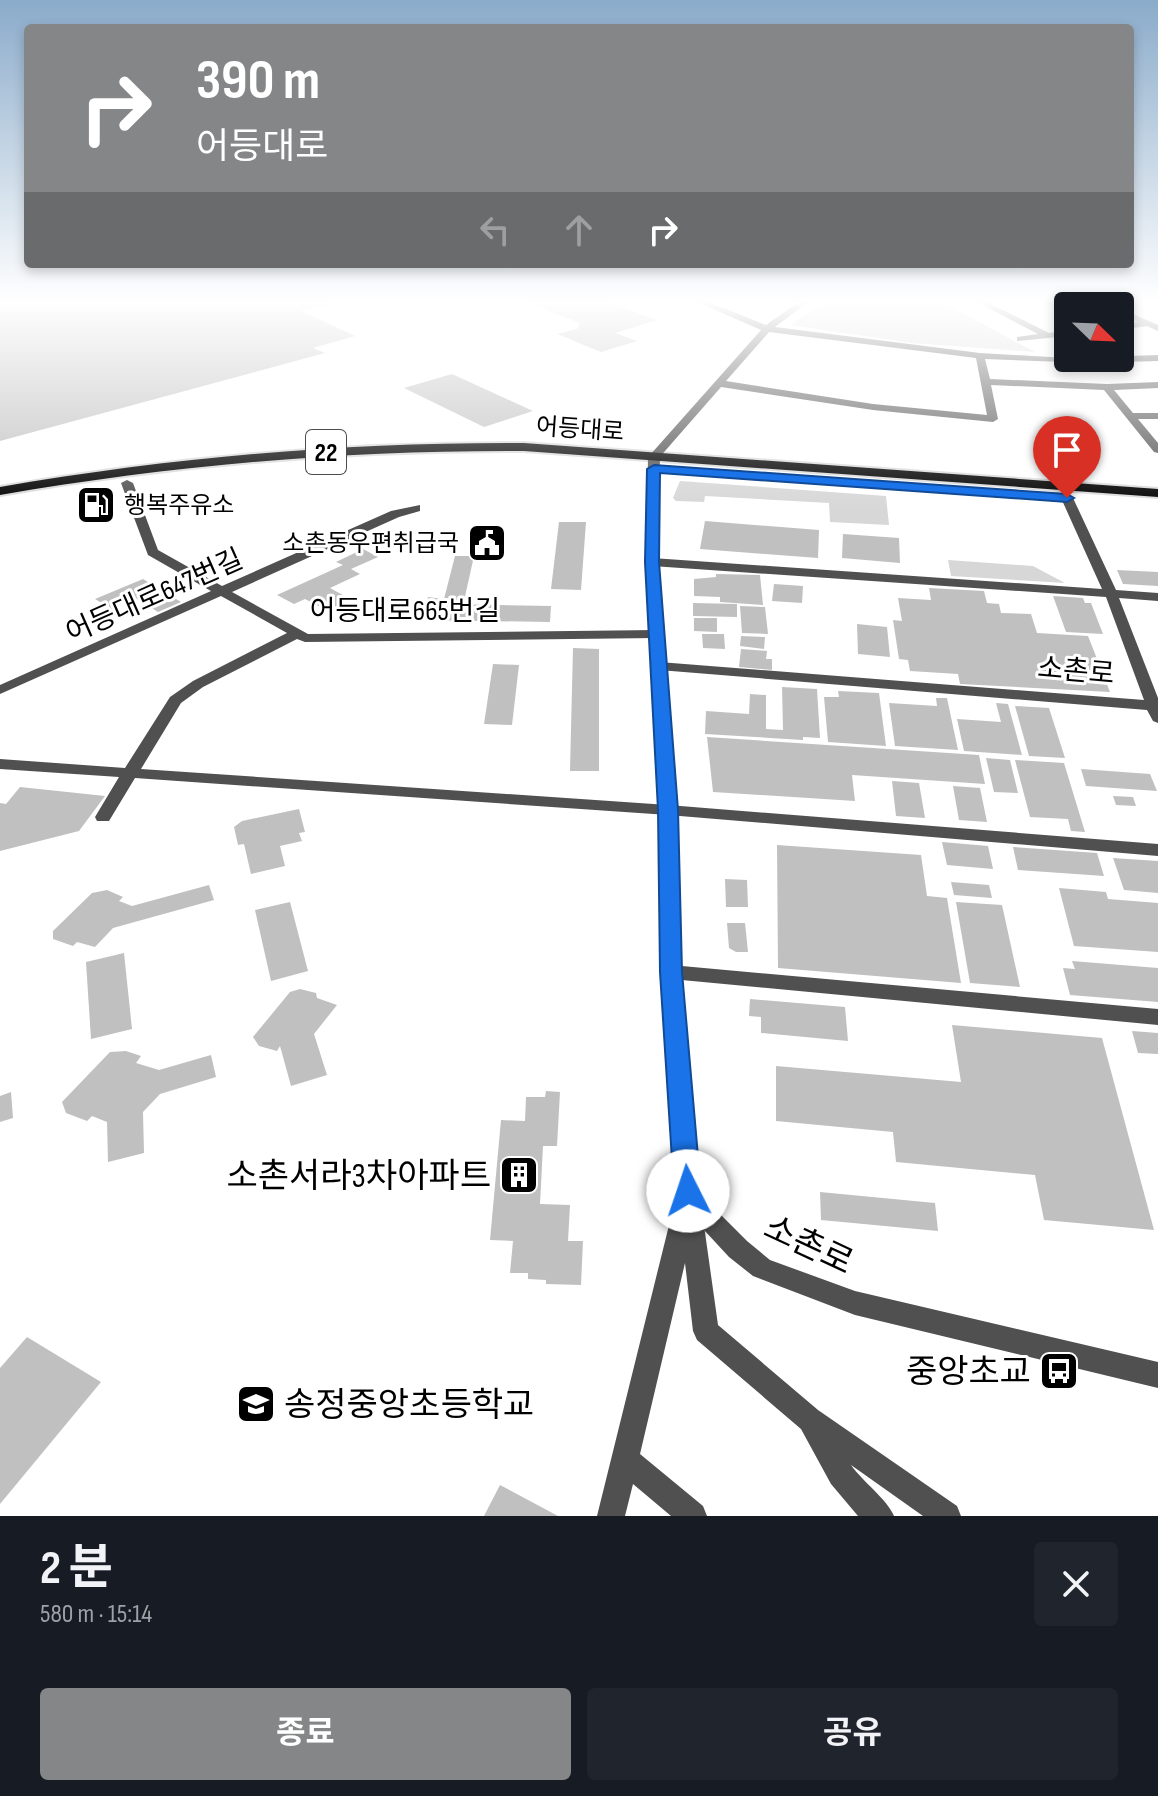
<!DOCTYPE html>
<html lang="ko">
<meta charset="utf-8">
<style>
body{margin:0;font-family:"Sofia Sans Condensed","Noto Sans KR",sans-serif;background:#20242c;color:#f1f3f6;height:100vh;display:flex;flex-direction:column;font-size:30px;white-space:nowrap}
*{box-sizing:border-box;margin:0}
p{font-size:26px;color:#9ea1a6}
.icon{flex:none;width:44px;height:44px;fill:none;stroke:currentColor;stroke-width:2;stroke-linecap:round;stroke-linejoin:round}
.map{position:relative;height:1516px;overflow:hidden}
.drawer{display:flex;flex-direction:column;background:#171b24;flex:1}
.drawer>*{flex:none}
.hud{position:absolute;left:24px;top:24px;width:1110px;height:244px;border-radius:8px;box-shadow:0 4px 12px #0003;background:#858687;color:#fff;overflow:hidden}
.needle{width:52px;rotate:113deg}
.tools{position:absolute;left:1054px;top:292px;display:grid;gap:16px}
.tools a{display:grid;place-items:center;width:80px;height:80px;border-radius:8px;background:#171b24;box-shadow:0 4px 12px #0003;font-size:40px}
.pin{position:absolute;display:grid;place-items:center;width:68px;height:68px;color:#fff;margin:-82px -34px;border-radius:50% 50% 50% 0;rotate:-45deg;box-shadow:0 0 8px #0007}
.pin .icon{rotate:45deg}
.me{position:absolute;width:88px;margin:-44px;rotate:356deg;stroke-linejoin:round;filter:drop-shadow(0 0 6px #0008)}
.turn{display:flex;align-items:center;gap:28px;height:168px;padding:0 40px;font-size:36px}
.turn .icon{width:104px;height:104px;stroke-width:2.5}
.turn b{display:block;font-size:56px;line-height:68px}
.lanes{display:flex;align-items:center;height:76px;padding:0 40px;background:#0003;justify-content:center;gap:40px;direction:ltr}
.lanes .off{opacity:.35}
.round{display:grid;place-items:center;flex:none;width:84px;height:84px;border-radius:8px;background:#20242c}
.summary{display:flex;align-items:center;justify-content:space-between;height:136px;padding:0 40px}
h1{font-size:48px;font-weight:700;line-height:60px}
.button{display:flex;gap:16px;margin-top:auto;padding:16px 40px}
.button a{flex:1;height:92px;border-radius:8px;background:#858687;color:#fff;font-size:32px;font-weight:700;line-height:92px;text-align:center}
.button a+a{background:#20242c;color:#f1f3f6}
.map>svg:first-child{display:block}
</style>
<div class="map">
<svg width="1158" height="1516" viewBox="0 0 1158 1516">
<rect width="100%" height="100%" fill="#fff"/>
<g fill="#d7d7d7">
<path d="M832 299H936L1035 352 912 343 790 325Z"/>
<path d="M680 481 886 496 889 525 830 522 829 503 705 496 704 502 676 501 673 498Z"/>
<path d="M948 560 1033 566 1065 583 951 576Z"/>
</g>
<g fill="#c0c0c0">
<path d="M0 299H330L338 302 301 311 355 336 313 348 325 353 0 441Z"/>
<path d="M518 299H599L657 320 615 333 637 341 601 352 557 334 577 329 580 323Z"/>
<path d="M452 374 533 411 484 427 404 388Z"/>
<path d="M705 521 819 530 818 558 700 549Z"/>
<path d="M559 522H586L581 590 551 589Z"/>
<path d="M843 534 899 538 900 563 842 558Z"/>
<path d="M363 549 378 557 351 569 360 574 330 588 352 600 328 611 305 599 294 604 277 595 343 565 336 562Z"/>
<path d="M455 556H474L464 601H450L449 604 551 606 550 622 422 620 428 597 444 599Z"/>
<path d="M1117 570 1158 572V586L1123 584Z"/>
<path d="M716 574 760 575 763 605 720 602V597L694 596V579L716 577Z"/>
<path d="M143 579 181 602 158 612 134 597 117 605 120 607 113 610 95 599Z"/>
<path d="M774 584 803 586 802 603 772 601Z"/>
<path d="M929 588 984 591 987 603 999 604 1001 613 1031 614 1037 633 1088 636 1110 692 960 684 958 674 910 671 908 660 899 659 893 620 902 621 898 598 931 600Z"/>
<path d="M1053 596 1083 598 1085 603H1091L1103 634 1066 632Z"/>
<path d="M693 603 737 604V617L693 616Z"/>
<path d="M740 606 765 607 768 634 742 633Z"/>
<path d="M694 618H717V632L694 631Z"/>
<path d="M857 624 887 627 890 657 858 654Z"/>
<path d="M702 634H724L725 649 703 648Z"/>
<path d="M741 636 765 637 764 649 740 646Z"/>
<path d="M573 648 599 649V771H570Z"/>
<path d="M741 649 767 651 766 659H772V670L739 667Z"/>
<path d="M493 664 519 665 512 725 484 724Z"/>
<path d="M782 687 817 689 820 738 803 737V740L705 734 706 711 749 714 750 694 766 695V729L783 730Z"/>
<path d="M838 691 879 693 886 746 828 742 824 697H839Z"/>
<path d="M936 698H947L958 750 895 746 889 703 937 706Z"/>
<path d="M996 703 1008 704 1022 755 964 751 957 719 1001 722Z"/>
<path d="M1015 706 1049 708 1065 758 1029 756Z"/>
<path d="M707 737 979 755 985 784 852 775 855 801 713 792Z"/>
<path d="M986 758 1010 760 1018 793 994 792Z"/>
<path d="M1015 760 1064 763 1085 832 1071 831 1068 819 1030 817Z"/>
<path d="M1081 769 1150 774 1157 791 1086 786Z"/>
<path d="M892 781 919 783 925 818 896 816Z"/>
<path d="M953 786 980 788 987 822 959 820Z"/>
<path d="M20 787 105 796 79 831 0 851V803L6 804Z"/>
<path d="M1113 796 1133 797 1136 806 1116 805Z"/>
<path d="M299 809 305 832 299 833 302 841 280 846 285 866 251 874 244 844 238 845 234 827 242 821Z"/>
<path d="M942 842 988 846 993 869 947 865Z"/>
<path d="M777 845 921 855 927 896 947 898 961 983 778 968Z"/>
<path d="M1013 847 1097 853 1104 876 1018 870Z"/>
<path d="M1113 858 1158 861V893L1124 890Z"/>
<path d="M725 879 747 880 748 907H726Z"/>
<path d="M951 882 989 885 992 898 954 895Z"/>
<path d="M209 885 214 900 113 928 95 947 77 942 73 946 53 939V931L92 893 107 890 123 897 119 901 132 906Z"/>
<path d="M1059 888 1106 892 1108 899 1158 903V952L1074 946Z"/>
<path d="M290 902 308 971 271 981 255 910Z"/>
<path d="M956 902 1002 905 1020 987 970 983Z"/>
<path d="M727 923H745L748 952H736L729 948Z"/>
<path d="M124 953 132 1029 91 1039 86 962Z"/>
<path d="M1072 961 1158 968V1002L1070 995 1063 968 1075 969Z"/>
<path d="M300 989 316 993 317 998 337 1005 314 1034 327 1075 291 1086 280 1046 277 1051 259 1046 253 1037 290 992Z"/>
<path d="M750 999 845 1007 848 1041 761 1033V1017L749 1016Z"/>
<path d="M952 1025 1102 1038 1154 1230 1044 1220 1035 1175 896 1162 893 1132 776 1121V1066L961 1082Z"/>
<path d="M1132 1031 1158 1033V1054L1138 1053Z"/>
<path d="M126 1051 141 1056 136 1063 159 1070 211 1055 216 1077 160 1094 143 1112 144 1153 108 1162 107 1122 92 1116 87 1121 66 1113 62 1102 110 1052Z"/>
<path d="M546 1091 560 1092 557 1146H543L540 1204 570 1205 568 1241H583L581 1285 546 1284V1280L528 1279V1273H510L513 1241 490 1240 501 1120 525 1121 526 1097H545Z"/>
<path d="M11 1092 13 1118 0 1122V1096Z"/>
<path d="M820 1192 935 1203 938 1231 821 1220Z"/>
<path d="M27 1337 101 1382 0 1504V1368Z"/>
<path d="M500 1485 558 1516H484Z"/>
</g>
<g fill="none" stroke-linecap="round" stroke-linejoin="round">
<g stroke="#dbdbdb" stroke-width="4">
<path id="primary" d="M524 443 1158 489V497L524 451C347 450 174 465 0 495V487C174 457 347 442 524 443Z"/>
</g>
<g fill="#505050" fill-rule="evenodd">
<path d="M690 299H701L766 325 803 299H812L775 327 980 353 1068 358 1158 355V361L1090 363 985 359 990 379 1107 384 1158 382V388L1114 390 1133 413H1158V419H1138L1158 443V453L1154 452 1104 390 991 385 998 419 993 422 873 410 721 387 658 459H650V455L761 330ZM769 332 976 358 987 415 873 404 726 381Z"/>
<path d="M971 299H981L1049 333 1068 330V336L1017 341V337L1038 334Z"/>
<path d="M1039 299H1049L1068 307V313Z"/>
<path d="M1089 299H1099L1113 306H1102Z"/>
<path d="M1120 308 1158 325V331L1147 326 1120 330V324L1138 322 1120 314Z"/>
<path d="M127 480 133 483 158 550 222 586 391 511 420 505V511L399 517 232 592 308 634 656 630 663 634 656 638 305 642 297 639 203 687 181 703 141 769 668 805 1158 844V856L668 815 135 778 109 821H97L95 817 119 777 0 769V759L125 768 170 697 193 681 287 633 221 596 0 694V685L211 591 148 555 121 483Z"/>
<path d="M1067 494 1073 498 1116 590 1158 593V601L1119 598 1158 698V723L1153 721 1147 710 659 670 652 666 659 662 1144 700 1106 597 652 566 646 562 652 558 1102 589 1061 498Z"/>
<path d="M671 965 1158 1009V1025L671 979 664 977 661 972 664 967Z"/>
<path d="M688 1187 696 1190 700 1197 718 1325 818 1410 957 1506 961 1516H923L851 1465C863 1482 887 1499 894 1516H858L831 1484 801 1429 697 1340 693 1331 685 1263 640 1454 703 1506 707 1516H671L633 1484 625 1516H597L676 1197 680 1190Z"/>
</g>
<path fill="#505050" fill-rule="evenodd" d="M654 454 660 457 658 562 676 810 681 972 699 1193 747 1241 770 1260 855 1291 1158 1362V1388L855 1315 753 1276 729 1257 680 1204 676 1197 661 972 660 810 646 562 648 457Z"/>
<use href="#primary" fill="#000" fill-rule="evenodd"/>
</g>
<linearGradient id="sky" x2="0" y2="1"><stop stop-color="#8aabca"/><stop offset="0.59" stop-color="#fff"/><stop offset="1" stop-color="#fff" stop-opacity="0"/></linearGradient>
<rect width="1158" height="511" fill="url(#sky)"/>
<path fill="#1a73e8" stroke="#114b97" stroke-width="2" d="M654 465 1067 494 1074 498 1067 502 660 473 659 562 678 810 682 972 701 1191 697 1199 688 1202 678 1199 674 1191 660 972 658 810 645 562 647 469Z"/>
<defs>
<g id="fuel-square" transform="scale(2)"><rect x="-9" y="-9" width="18" height="18" rx="4" fill="#000" stroke="#fff"/><path d="M-5.5-6h7V0h2V4h1.3V-2.5L3-4.5l.8-.8L6-3V5H2.5V1h-1V6h-7ZM-4.2-4.7v3.2H.2V-4.7Z" fill="#fff"/></g>
<g id="civic-square" transform="scale(2)"><rect x="-9" y="-9" width="18" height="18" rx="4" fill="#000" stroke="#fff"/><path d="M-.6-6.5H3V-4.5H.6V-3L4-1V1h2V6H-6V1h2V-1L-.6-3ZM-1.2 2.5V6h2.4V2.5Z" fill="#fff"/></g>
<g id="building-square" transform="scale(2)"><rect x="-9" y="-9" width="18" height="18" rx="4" fill="#000" stroke="#fff"/><path d="M-4-6H4V6H1V3H-1V6H-4ZM-2.5-4.3h1.7v1.8h-1.7ZM.8-4.3h1.7v1.8H.8ZM-2.5-1h1.7V.8h-1.7ZM.8-1h1.7V.8H.8Z" fill="#fff"/></g>
<g id="bus-square" transform="scale(2)"><rect x="-9" y="-9" width="18" height="18" rx="4" fill="#000" stroke="#fff"/><path d="M-5-6H5V4H4V6H2V4H-2V6H-4V4H-5ZM-3.5-4V0h7V-4ZM-3.5 1.2v1.5H-2V1.2ZM2 1.2v1.5H3.5V1.2Z" fill="#fff"/></g>
<g id="school-square" transform="scale(2)"><rect x="-9" y="-9" width="18" height="18" rx="4" fill="#000" stroke="#fff"/><path d="M0-5L7-2L0 1L-7-2ZM-4 1L0 2.5L4 1V4Q0 6-4 4Z" fill="#fff"/></g>
</defs>
<g fill-rule="evenodd">
<use href="#fuel-square" x="96" y="505"/>
<use href="#civic-square" x="487" y="543"/>
<use href="#building-square" x="519" y="1175"/>
<use href="#bus-square" x="1059" y="1371"/>
<use href="#school-square" x="256" y="1404"/>
</g>
<g text-anchor="middle" stroke-width="6" stroke-linejoin="round" paint-order="stroke">
<g font-size="24" fill="#000" stroke="#fff">
<text transform="translate(580 429) rotate(4)" y="8">어등대로</text>
</g>
<g font-size="24" fill="#000" stroke="#fff" text-anchor="start">
<text x="124" y="513">행복주유소</text>
<text x="459" y="551" text-anchor="end">소촌동우편취급국</text>
</g>
<rect fill="#fff" stroke="#4c4c4c" stroke-width="2" x="306" y="430" width="40" height="44" rx="6"/>
<g font-size="26" font-weight="bold" fill="#000">
<text x="326" y="461">22</text>
</g>
<g font-size="28" fill="#000" stroke="#fff">
<text transform="translate(154 595) rotate(-24)" y="10">어등대로647번길</text>
<text x="405" y="620">어등대로665번길</text>
<text transform="translate(1076 670) rotate(5)" y="10">소촌로</text>
</g>
<g font-size="34" fill="#000" stroke="#fff" text-anchor="end">
<text x="491" y="1187">소촌서라3차아파트</text>
<text x="1031" y="1383">중앙초교</text>
<text x="284" y="1416" text-anchor="start">송정중앙초등학교</text>
</g>
<g font-size="34" fill="#000" stroke="#fff">
<text transform="translate(809 1244) rotate(25)" y="12">소촌로</text>
</g>
</g>
</svg>
<div class="tools">
<a><svg class="needle" viewBox="-14 -14 28 28"><path d="M0-13l5 13h-10z" fill="#e53935"/><path d="M0 13l5-13h-10z" fill="#9ea1a6"/></svg></a>
</div>
<div class="pin" style="left:1067px;top:498px;background:#d93025"><svg class="icon" aria-label="arrive" viewBox="0 0 24 24"><path d="M6 21V4h12l-3 4 3 4H6"/></svg></div>
<svg class="me" style="left:688px;top:1191px" viewBox="-20 -20 40 40"><circle r="19" fill="#fff"/><path d="M0-13L10 11 0 6-10 11z" fill="#1a73e8"/></svg>
<div class="hud">
<div class="turn"><svg class="icon" aria-label="right" viewBox="0 0 24 24"><path d="M7 20v-9h11M14 6l5 5-5 5"/></svg><div><b>390 m</b>어등대로</div></div>
<div class="lanes"><svg class="icon off" aria-label="left" viewBox="0 0 24 24"><path d="M17 20v-9H6M10 6l-5 5 5 5"/></svg><svg class="icon off" aria-label="ahead" viewBox="0 0 24 24"><path d="M12 20V5M6 11l6-6 6 6"/></svg><svg class="icon" aria-label="right" viewBox="0 0 24 24"><path d="M7 20v-9h11M14 6l5 5-5 5"/></svg></div>
</div>
</div>
<section class="drawer">
<div class="summary"><div><h1>2 분</h1><p>580 m · 15:14</p></div><a class="round"><svg class="icon" aria-label="close" viewBox="0 0 24 24"><path d="M6 6l12 12M18 6L6 18"/></svg></a></div>
<div class="button"><a>종료</a><a>공유</a></div>
</section>
